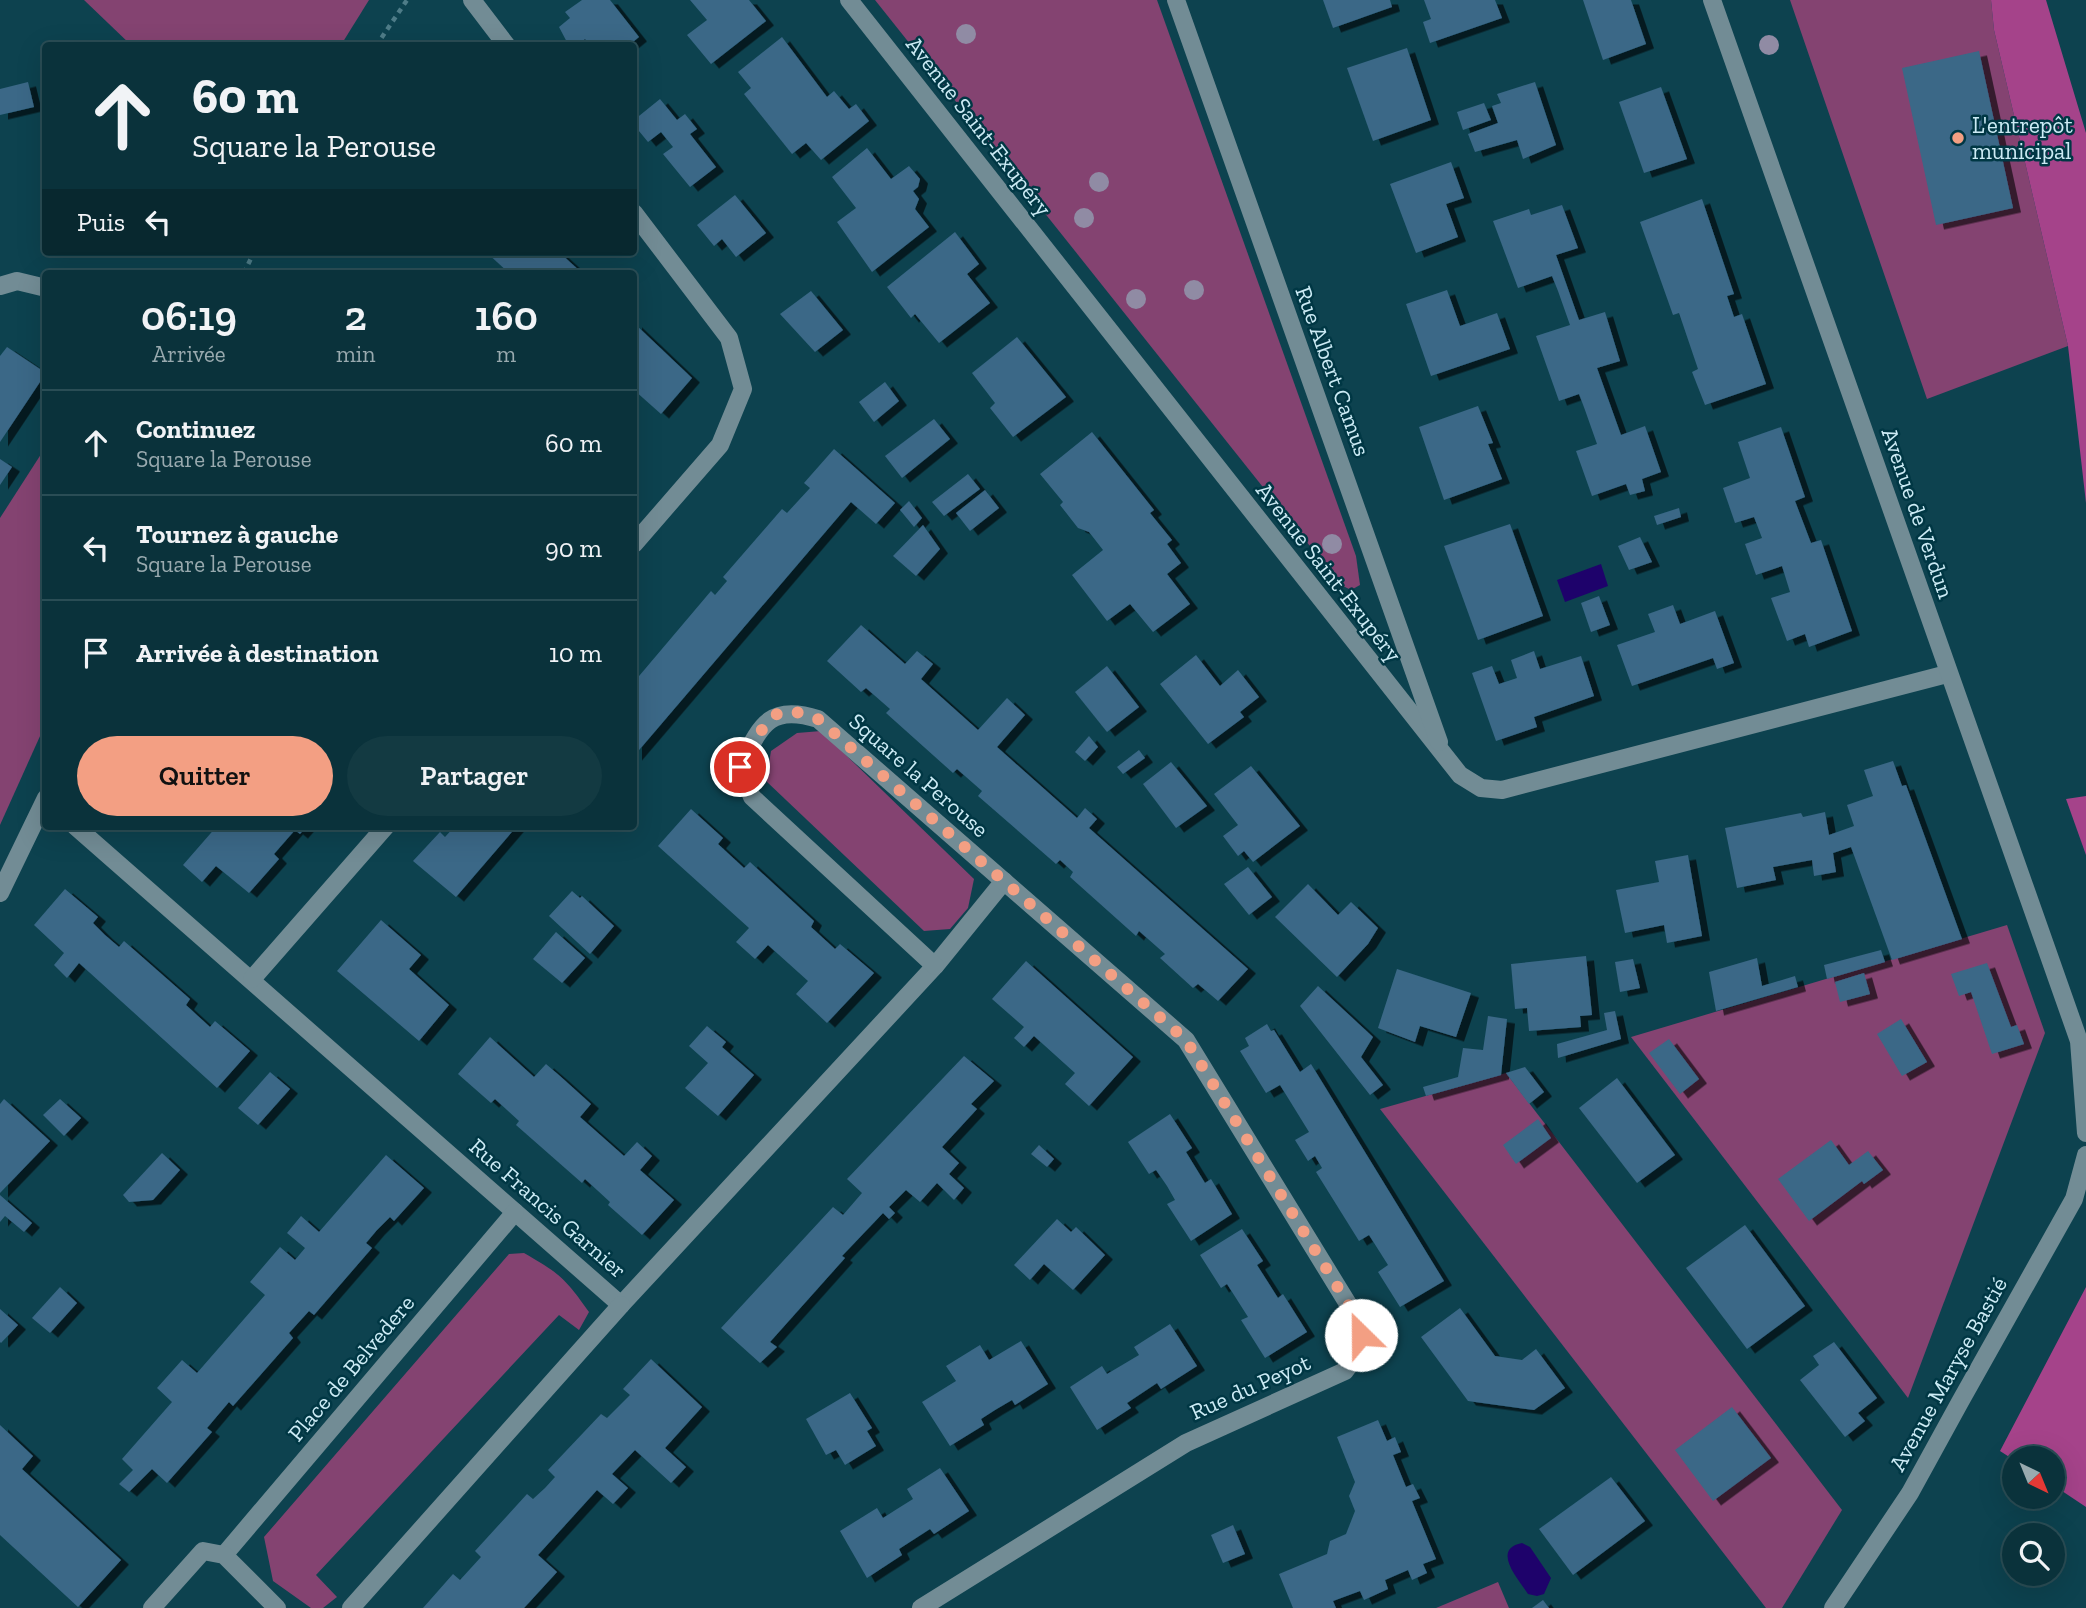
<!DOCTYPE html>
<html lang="fr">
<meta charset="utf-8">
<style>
body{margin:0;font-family:"Zilla Slab",serif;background:#133a42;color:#f1f3f6;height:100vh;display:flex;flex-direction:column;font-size:26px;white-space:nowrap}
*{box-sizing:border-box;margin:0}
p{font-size:23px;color:#99aaaf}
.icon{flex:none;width:38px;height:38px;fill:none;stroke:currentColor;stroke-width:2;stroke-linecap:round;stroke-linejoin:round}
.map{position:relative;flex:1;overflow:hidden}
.panel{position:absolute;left:42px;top:270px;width:595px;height:560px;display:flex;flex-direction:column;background:#0a323b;border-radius:7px;box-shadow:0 7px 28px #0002,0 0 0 2px #2a4d55}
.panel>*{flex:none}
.banner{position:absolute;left:42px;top:42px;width:595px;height:214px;border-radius:7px;box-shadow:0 7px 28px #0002,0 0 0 2px #2a4d55;background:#0a323b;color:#f1f3f6;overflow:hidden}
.needle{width:46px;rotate:137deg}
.buttons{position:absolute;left:2002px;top:1446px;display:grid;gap:14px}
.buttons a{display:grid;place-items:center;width:63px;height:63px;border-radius:50%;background:#0a323b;box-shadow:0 7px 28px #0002,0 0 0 2px #2a4d55;font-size:35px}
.pin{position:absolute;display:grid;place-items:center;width:60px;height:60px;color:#fff;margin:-30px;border:4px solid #fff;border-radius:50%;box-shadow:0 2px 7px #0007}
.me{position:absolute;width:77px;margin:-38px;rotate:337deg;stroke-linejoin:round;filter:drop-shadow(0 0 5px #0008)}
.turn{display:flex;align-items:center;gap:24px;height:147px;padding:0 35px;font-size:32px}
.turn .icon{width:91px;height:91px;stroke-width:2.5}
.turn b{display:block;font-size:49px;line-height:60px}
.then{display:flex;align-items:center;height:66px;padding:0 35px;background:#0003;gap:14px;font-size:26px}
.eta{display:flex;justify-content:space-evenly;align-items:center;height:119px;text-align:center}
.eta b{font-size:42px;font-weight:600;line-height:49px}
.primary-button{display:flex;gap:14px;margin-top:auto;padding:14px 35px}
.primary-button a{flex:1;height:80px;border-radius:42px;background:#f39f83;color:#111;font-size:28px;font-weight:600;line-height:80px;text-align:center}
.primary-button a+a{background:#133a42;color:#f1f3f6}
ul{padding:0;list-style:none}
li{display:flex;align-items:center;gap:21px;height:105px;padding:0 35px;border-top:2px solid #2a4d55}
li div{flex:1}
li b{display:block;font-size:26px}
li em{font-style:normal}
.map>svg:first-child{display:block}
</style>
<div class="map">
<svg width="2086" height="1608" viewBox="0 0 2086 1608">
<defs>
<filter id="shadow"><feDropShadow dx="8" dy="4.5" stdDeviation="0" flood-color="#0009"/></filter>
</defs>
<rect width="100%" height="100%" fill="#0d424f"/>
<g fill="#844371">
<path d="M84 0H369L341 45 132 46Z"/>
<path d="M875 0H1157L1356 556 1360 585 1351 590 1341 585Z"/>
<path d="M1790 0H1991L1994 30 2068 346 1927 399Z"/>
<path d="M45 448V725L0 825V518Z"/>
<path d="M821 731 974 879 968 908 950 929 924 931 766 781 771 751 797 733Z"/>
<path d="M2007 925 2045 1033 1908 1398 1631 1037Z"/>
<path d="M1506 1073 1842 1510 1782 1608H1766L1380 1109Z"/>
<path d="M524 1253C559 1273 565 1278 589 1312L579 1330 559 1315 316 1575 337 1597 323 1608H311L273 1581 264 1537 509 1254Z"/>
<path d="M1498 1582 1509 1608H1436Z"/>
</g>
<g fill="#a5438a">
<path d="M1991 0H2046L2086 133V503L2068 346 1994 30Z"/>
<path d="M2086 796V855L2066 799Z"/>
<path d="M2086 1287V1507L2053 1485V1458L2014 1460 2000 1451Z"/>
</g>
<g fill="#1e026b">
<path d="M1601 564 1608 586 1565 602 1557 580Z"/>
<path d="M1522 1543 1530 1547 1551 1578 1544 1594 1537 1596 1528 1594C1518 1579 1491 1549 1522 1543Z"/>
</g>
<g fill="#3a6887" filter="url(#shadow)">
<path d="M582 0H610L639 37 628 46H591L585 39 577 46H569L559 27 570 18 565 12Z"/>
<path d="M690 0H749L766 21 711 64 687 35 707 20Z"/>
<path d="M1323 0H1390L1392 7 1333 28Z"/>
<path d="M1424 0H1495L1502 18 1430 43 1423 22 1431 19Z"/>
<path d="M1583 0H1631L1646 44 1603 60Z"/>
<path d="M782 37 827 97 834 91 849 109 856 104 869 121 821 160 806 143 792 154 744 94 751 88 738 72Z"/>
<path d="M1407 48 1431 120 1373 141 1347 68Z"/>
<path d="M1979 51 2013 208 1936 225 1902 68Z"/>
<path d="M28 82 34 107 0 115V89Z"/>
<path d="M1535 82 1556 145 1523 159 1517 140 1475 152 1468 134 1498 123 1492 106 1501 103 1497 94Z"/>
<path d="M1661 87 1687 159 1644 173 1619 102Z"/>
<path d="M660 99 677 120 685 114 697 129 690 134 716 167 690 187 663 154 673 147 661 132 648 142 634 125V120Z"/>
<path d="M1484 103 1491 120 1463 130 1457 112Z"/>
<path d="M867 148 891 179 909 166 920 179 918 187 913 191 919 199 915 209 929 227 872 272 837 222 856 208 832 177Z"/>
<path d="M1451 162 1464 198 1446 204 1458 237 1416 253 1390 184Z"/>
<path d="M735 195 766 233 736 257 722 239 714 246 697 225Z"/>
<path d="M1702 199 1734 294 1727 296 1734 317 1742 314 1766 384 1705 405 1692 372 1698 369 1679 313 1673 315 1640 222Z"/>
<path d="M1562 205 1578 248 1556 255 1579 320 1605 312 1620 361 1597 368 1621 435 1645 426 1661 472 1642 479 1645 491 1630 495 1626 484 1592 496 1576 451 1597 444 1585 410 1579 394 1559 401 1536 336 1570 325 1558 291 1552 276 1518 288 1493 221 1529 209 1531 215Z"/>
<path d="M955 232 979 264 967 274 990 303 939 343 915 314 911 318 887 287Z"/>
<path d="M486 252H559L582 273H509Z"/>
<path d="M1447 290 1460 326 1497 313 1510 349 1431 376 1406 304Z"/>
<path d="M811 291 843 330 815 352 780 314Z"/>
<path d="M634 323 692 378 661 414 634 390Z"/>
<path d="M1017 337 1066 397 1013 437 990 408 995 403 972 373Z"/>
<path d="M7 347 46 373 0 442V356Z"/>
<path d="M885 382 899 401 874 422 859 402Z"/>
<path d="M1478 406 1493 443 1488 444 1502 479 1444 500 1419 427Z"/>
<path d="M934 419 950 439 902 478 885 456Z"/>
<path d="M1781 427 1805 497 1795 501 1811 543 1821 540 1852 631 1809 647 1805 634 1787 641 1771 598 1790 592 1782 566 1756 575 1745 544 1762 538 1754 517 1735 523 1723 488 1750 478 1738 442Z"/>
<path d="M1092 432 1154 510 1150 513 1172 540 1167 544 1181 563 1167 574 1190 604 1153 632 1130 604 1107 621 1072 575 1103 550 1089 532 1078 528 1060 505 1063 502 1040 474Z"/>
<path d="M834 449 895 503 876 524 851 502 634 756V682L711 591 715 595 727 581 723 577 782 509 787 513 810 488 804 483Z"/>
<path d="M0 459 12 467 0 485Z"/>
<path d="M968 474 980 489 944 516 932 502Z"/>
<path d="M985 490 999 508 970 531 956 513Z"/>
<path d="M909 501 922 518 914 527 900 510Z"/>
<path d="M1679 508 1681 517 1657 525 1654 516Z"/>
<path d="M1510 524 1543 616 1478 640 1444 546Z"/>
<path d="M923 525 940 549 916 576 893 556Z"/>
<path d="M1640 537 1652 562 1629 570 1618 546Z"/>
<path d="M1599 596 1610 625 1591 632 1581 603Z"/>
<path d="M1673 605 1680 624 1715 611 1734 663 1717 669 1713 658 1632 686 1617 645 1655 632 1648 614Z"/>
<path d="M861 625 905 664 917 651 933 664 921 679 978 730 1007 698 1025 715 997 747 1077 818 1085 808 1097 819 1089 828 1248 969 1218 1001 1198 984 1193 988 1160 958 1165 954 1139 931 1136 936 1070 877 1073 872 1060 860 1056 864 978 796 982 791 957 769 953 773 886 713 890 709 866 688 861 692 827 661Z"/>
<path d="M1534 651 1540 669 1581 656 1594 696 1534 717 1537 727 1496 741 1472 673 1492 666 1499 684 1517 678 1511 660Z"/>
<path d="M1196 655 1220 686 1238 670 1259 697 1240 712 1244 717 1208 744 1160 684Z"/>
<path d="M1107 666 1139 707 1107 732 1075 692Z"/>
<path d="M1089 736 1098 747 1085 761 1075 752Z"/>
<path d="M1139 750 1145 758 1123 774 1117 767Z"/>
<path d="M1893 761 1902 786 1906 785 1962 939 1892 960 1851 847 1833 853 1836 872 1814 876 1812 860 1773 867 1776 880 1737 888 1725 828 1801 813 1803 817 1825 812 1829 835 1854 826 1847 805 1873 796 1864 770Z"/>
<path d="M1171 762 1207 806 1176 828 1143 784Z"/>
<path d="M1251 766 1300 826 1253 862 1244 851 1238 856 1223 836 1238 825 1214 794Z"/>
<path d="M691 809 723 838 718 844 744 868 750 862 814 921 811 927 835 949 840 944 874 973 827 1023 796 994 808 981 768 945 755 959 736 942 749 928 658 846Z"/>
<path d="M217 826H307L300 834 295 830 274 854 279 859 249 893 216 866 202 882 183 865Z"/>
<path d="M455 826H517L456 897 413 861 440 832 445 837Z"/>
<path d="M1688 855 1702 936 1667 943 1664 925 1625 933 1616 890 1659 882 1655 861Z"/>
<path d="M1248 867 1272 897 1249 915 1224 884Z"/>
<path d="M1308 884 1338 915 1351 902 1378 928 1368 944 1337 977 1275 917Z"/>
<path d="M65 889 98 917 93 923 105 935 119 947 124 941 190 999 186 1005 210 1027 215 1021 250 1051 217 1088 79 963 67 978 54 965 64 953 34 925Z"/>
<path d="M572 891 580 898 582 896 614 926 590 954 549 916Z"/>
<path d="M381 920 421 955 409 969 449 1005 419 1041 337 971Z"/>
<path d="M556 932 585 958 562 983 533 959Z"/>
<path d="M1881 950 1885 962 1827 979 1824 965Z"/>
<path d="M1586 956 1592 1015 1580 1016 1581 1027 1529 1031 1527 1008 1515 1009 1511 964Z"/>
<path d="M1757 958 1762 986 1795 976 1798 987 1716 1011 1709 972Z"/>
<path d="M1633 959 1640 988 1620 992 1615 962Z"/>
<path d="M1026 961 1133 1057 1089 1106 1065 1084 1075 1073 1034 1036 1024 1047 1014 1038 1024 1027 992 999Z"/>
<path d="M1987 963 2011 1027 2017 1025 2024 1044 1992 1054 1971 992 1959 996 1951 974Z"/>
<path d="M1397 969 1471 993 1456 1037 1420 1026 1415 1042 1378 1028Z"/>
<path d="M1864 973 1870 994 1840 1002 1835 982Z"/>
<path d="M1318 986 1373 1037 1361 1057 1383 1085 1370 1095 1300 1006Z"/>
<path d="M1615 1011 1621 1039 1558 1058 1557 1044 1607 1030 1604 1013Z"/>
<path d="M1488 1016 1507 1019 1501 1075 1426 1096 1423 1087 1458 1077 1463 1048 1483 1050Z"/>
<path d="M1901 1019 1927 1062 1902 1076 1877 1034Z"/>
<path d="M1267 1024 1271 1031 1274 1030 1300 1072 1311 1064 1444 1281 1400 1307 1378 1272 1388 1265 1369 1235 1359 1241 1316 1172 1322 1168 1315 1156 1308 1161 1295 1140 1309 1132 1280 1085 1266 1093 1240 1051 1249 1046 1245 1038Z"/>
<path d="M707 1026 726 1042 722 1047 754 1075 718 1116 685 1088 708 1063 689 1046Z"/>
<path d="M490 1037 534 1077 546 1064 560 1076 591 1104 580 1117 624 1156 637 1142 652 1156 640 1170 674 1200 642 1235 608 1205 610 1202 585 1179 582 1183 516 1125 519 1121 495 1099 491 1103 458 1074Z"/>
<path d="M1669 1039 1699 1079 1680 1094 1649 1053Z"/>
<path d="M964 1056 994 1081 971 1104 977 1109 942 1147 959 1163 949 1174 964 1188 954 1200 937 1183 920 1202 906 1190 889 1207 895 1213 889 1219 883 1213 842 1256 845 1258 770 1342 777 1347 760 1363 721 1328 833 1207 843 1215 862 1193 847 1179Z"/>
<path d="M1525 1067 1544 1092 1529 1104 1506 1073Z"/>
<path d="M270 1072 290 1089 258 1125 238 1108Z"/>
<path d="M1617 1078 1675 1155 1637 1183 1579 1108Z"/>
<path d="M4 1099 50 1141 0 1193V1104Z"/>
<path d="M60 1099 81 1118 64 1136 43 1115Z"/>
<path d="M1170 1114 1192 1148 1186 1152 1205 1183 1211 1179 1232 1214 1191 1241 1167 1204 1175 1200 1167 1186 1156 1170 1149 1174 1128 1142Z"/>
<path d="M1538 1119 1551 1138 1516 1164 1503 1145Z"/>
<path d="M1831 1140 1849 1165 1868 1151 1883 1170 1864 1184 1862 1181 1809 1221 1778 1179Z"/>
<path d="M1039 1145 1054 1159 1047 1167 1031 1154Z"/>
<path d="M162 1153 180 1170 153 1200 129 1202 123 1195Z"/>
<path d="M386 1155 424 1188 394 1221 390 1217 377 1230 366 1243 372 1248 314 1315 309 1311 289 1333 293 1338 233 1406 229 1402 207 1428 212 1432 167 1483 152 1469 129 1492 119 1484 133 1470 122 1459 172 1402 157 1388 182 1360 197 1373 265 1295 250 1282 280 1247 295 1260 305 1248 287 1233 301 1216 319 1232Z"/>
<path d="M0 1195 32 1223 24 1232 5 1216 0 1222Z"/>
<path d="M1057 1219 1071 1232 1076 1227 1105 1255 1073 1290 1044 1264 1030 1280 1014 1265Z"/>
<path d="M1745 1225 1805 1306 1747 1349 1686 1268Z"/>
<path d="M1242 1229 1263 1261 1257 1265 1278 1298 1283 1294 1307 1332 1265 1358 1241 1320 1248 1317 1227 1284 1221 1288 1200 1255Z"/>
<path d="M60 1287 77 1303 50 1333 32 1318Z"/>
<path d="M1460 1308 1495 1356 1522 1360 1536 1349 1565 1388 1534 1410 1468 1401 1421 1337Z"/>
<path d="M0 1309 18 1325 1 1343 0 1342Z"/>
<path d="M1170 1324 1197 1366 1161 1389 1157 1383 1127 1403 1131 1408 1097 1430 1070 1387 1102 1366 1107 1374 1139 1355 1134 1347Z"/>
<path d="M1021 1341 1048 1384 1015 1405 1012 1400 995 1410 981 1419 984 1425 950 1446 922 1402 956 1381 946 1366 980 1345 989 1360Z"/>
<path d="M1834 1342 1877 1398 1858 1413 1865 1421 1845 1437 1800 1380 1819 1365 1813 1356Z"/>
<path d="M651 1359 702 1407 665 1448 686 1467 671 1483 635 1450 612 1474 628 1488 613 1504 597 1490 538 1555 557 1572 524 1608H423L453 1574 460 1580 481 1557 475 1551 527 1494 533 1499 545 1488 555 1477 548 1470 601 1414 607 1418 630 1395 623 1389Z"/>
<path d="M850 1393 872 1428 867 1431 876 1446 845 1465 836 1450 826 1455 806 1419Z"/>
<path d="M1732 1407 1771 1458 1713 1501 1675 1450Z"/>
<path d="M1378 1420 1387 1441 1395 1437 1401 1452 1393 1455 1406 1487 1413 1484 1420 1498 1412 1501 1436 1559 1423 1564 1427 1573 1412 1580 1408 1570 1385 1580 1388 1589 1364 1600 1360 1591 1333 1601 1336 1608H1293L1279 1574 1327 1554 1330 1541 1346 1534 1355 1511 1349 1496 1355 1482 1337 1437Z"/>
<path d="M0 1425 33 1456 22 1469 121 1560 78 1607 0 1535Z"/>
<path d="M940 1468 969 1511 934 1534 930 1529 899 1549 902 1555 867 1578 840 1531 877 1508 883 1518 897 1509 913 1499 907 1489Z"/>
<path d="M1611 1477 1645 1521 1573 1575 1539 1529Z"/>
<path d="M1233 1525 1245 1554 1223 1563 1211 1535Z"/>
<path d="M1543 1600 1549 1608H1532Z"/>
</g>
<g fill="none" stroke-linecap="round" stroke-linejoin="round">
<g stroke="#4e7c88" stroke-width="4.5" stroke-dasharray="5 5" stroke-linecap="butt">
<path d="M376 46 407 0"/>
<path d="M244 273 254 252"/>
</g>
<g stroke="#728c95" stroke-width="18">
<path d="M472 0 507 46"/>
<path d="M849 0 1460 775 1481 788 1502 790 1947 674"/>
<path d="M1176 0 1439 742"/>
<path d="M1712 0 2079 1041 2086 1133"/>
<path d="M634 213 729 338 743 389 720 445 634 544"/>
<path d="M0 286 17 281 46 288"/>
<path d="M75 826 621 1305 935 966 1004 881"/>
<path d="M0 893 46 798"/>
<path d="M252 979 386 826"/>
<path d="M224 1555 515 1212"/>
<path d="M152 1608 203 1551 224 1555 277 1608"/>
<path d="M351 1608 621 1305"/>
<path d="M921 1608 1186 1443 1345 1371C1360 1353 1362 1340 1356 1317L1186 1040 818 719C768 703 760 727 740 767L752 797 935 966"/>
<path d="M1833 1608 1910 1493 1960 1402 2074 1199 2086 1155"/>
</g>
</g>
<g fill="#908ba4">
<circle cx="966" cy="34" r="10"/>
<circle cx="1769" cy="45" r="10"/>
<circle cx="1099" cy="182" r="10"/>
<circle cx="1084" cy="218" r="10"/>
<circle cx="1194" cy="290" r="10"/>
<circle cx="1136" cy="299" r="10"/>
<circle cx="1332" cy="544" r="10"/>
</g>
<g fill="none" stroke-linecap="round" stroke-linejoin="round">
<path stroke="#f39f83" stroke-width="12" stroke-dasharray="0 21.6" d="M740 767 757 735 778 713 796 712 818 719 1186 1040 1356 1317 1361 1335"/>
</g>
<circle fill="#f39f83" stroke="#003744" stroke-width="2.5" cx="1958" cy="138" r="7"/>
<g text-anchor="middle" stroke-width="5" stroke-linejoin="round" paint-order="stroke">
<g font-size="23" fill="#ccebf5" stroke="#003744" text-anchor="start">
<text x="1972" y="133">L'entrepôt<tspan x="1972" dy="26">municipal</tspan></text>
</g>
<g font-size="23" fill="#ccebf5" stroke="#003744">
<text transform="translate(979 126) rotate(52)" y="8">Avenue Saint-Exupéry</text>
<text transform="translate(1333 371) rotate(70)" y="8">Rue Albert Camus</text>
<text transform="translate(1918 513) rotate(71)" y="8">Avenue de Verdun</text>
<text transform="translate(1329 572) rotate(52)" y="8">Avenue Saint-Exupéry</text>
<text transform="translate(919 775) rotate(41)" y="8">Square la Perouse</text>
<text transform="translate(548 1208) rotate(41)" y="8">Rue Francis Garnier</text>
<text transform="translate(351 1368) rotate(-50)" y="8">Place de Belvedere</text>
<text transform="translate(1948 1374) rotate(-61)" y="8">Avenue Maryse Bastié</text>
<text transform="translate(1250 1387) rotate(-24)" y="8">Rue du Peyot</text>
</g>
</g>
</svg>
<div class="buttons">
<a><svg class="needle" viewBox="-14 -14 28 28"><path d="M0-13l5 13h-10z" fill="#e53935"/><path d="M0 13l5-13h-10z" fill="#99aaaf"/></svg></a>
<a><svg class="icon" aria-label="search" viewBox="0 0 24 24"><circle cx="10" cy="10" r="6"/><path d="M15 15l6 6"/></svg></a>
</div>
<div class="pin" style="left:740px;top:767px;background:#d93025"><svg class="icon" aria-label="arrive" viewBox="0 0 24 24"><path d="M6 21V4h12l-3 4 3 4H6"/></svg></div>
<svg class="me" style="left:1361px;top:1335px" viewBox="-20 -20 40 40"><circle r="19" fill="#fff"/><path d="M0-13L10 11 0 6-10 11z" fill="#f39f83"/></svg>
<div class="banner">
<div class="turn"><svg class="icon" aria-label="ahead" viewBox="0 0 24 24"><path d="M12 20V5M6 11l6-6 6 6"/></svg><div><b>60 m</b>Square la Perouse</div></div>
<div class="then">Puis<svg class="icon" aria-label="left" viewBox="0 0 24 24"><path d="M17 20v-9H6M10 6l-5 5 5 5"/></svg></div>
</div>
<section class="panel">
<div class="eta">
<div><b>06:19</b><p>Arrivée</p></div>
<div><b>2</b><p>min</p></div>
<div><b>160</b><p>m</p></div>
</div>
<ul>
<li><svg class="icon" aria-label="ahead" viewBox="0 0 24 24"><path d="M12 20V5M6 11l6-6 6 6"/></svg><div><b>Continuez</b><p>Square la Perouse</p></div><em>60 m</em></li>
<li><svg class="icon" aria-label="left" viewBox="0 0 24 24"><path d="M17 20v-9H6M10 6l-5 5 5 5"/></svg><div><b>Tournez à gauche</b><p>Square la Perouse</p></div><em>90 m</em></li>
<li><svg class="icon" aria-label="arrive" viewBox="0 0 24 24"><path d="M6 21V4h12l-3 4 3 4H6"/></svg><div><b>Arrivée à destination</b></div><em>10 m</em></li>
</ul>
<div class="primary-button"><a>Quitter</a><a>Partager</a></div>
</section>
</div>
